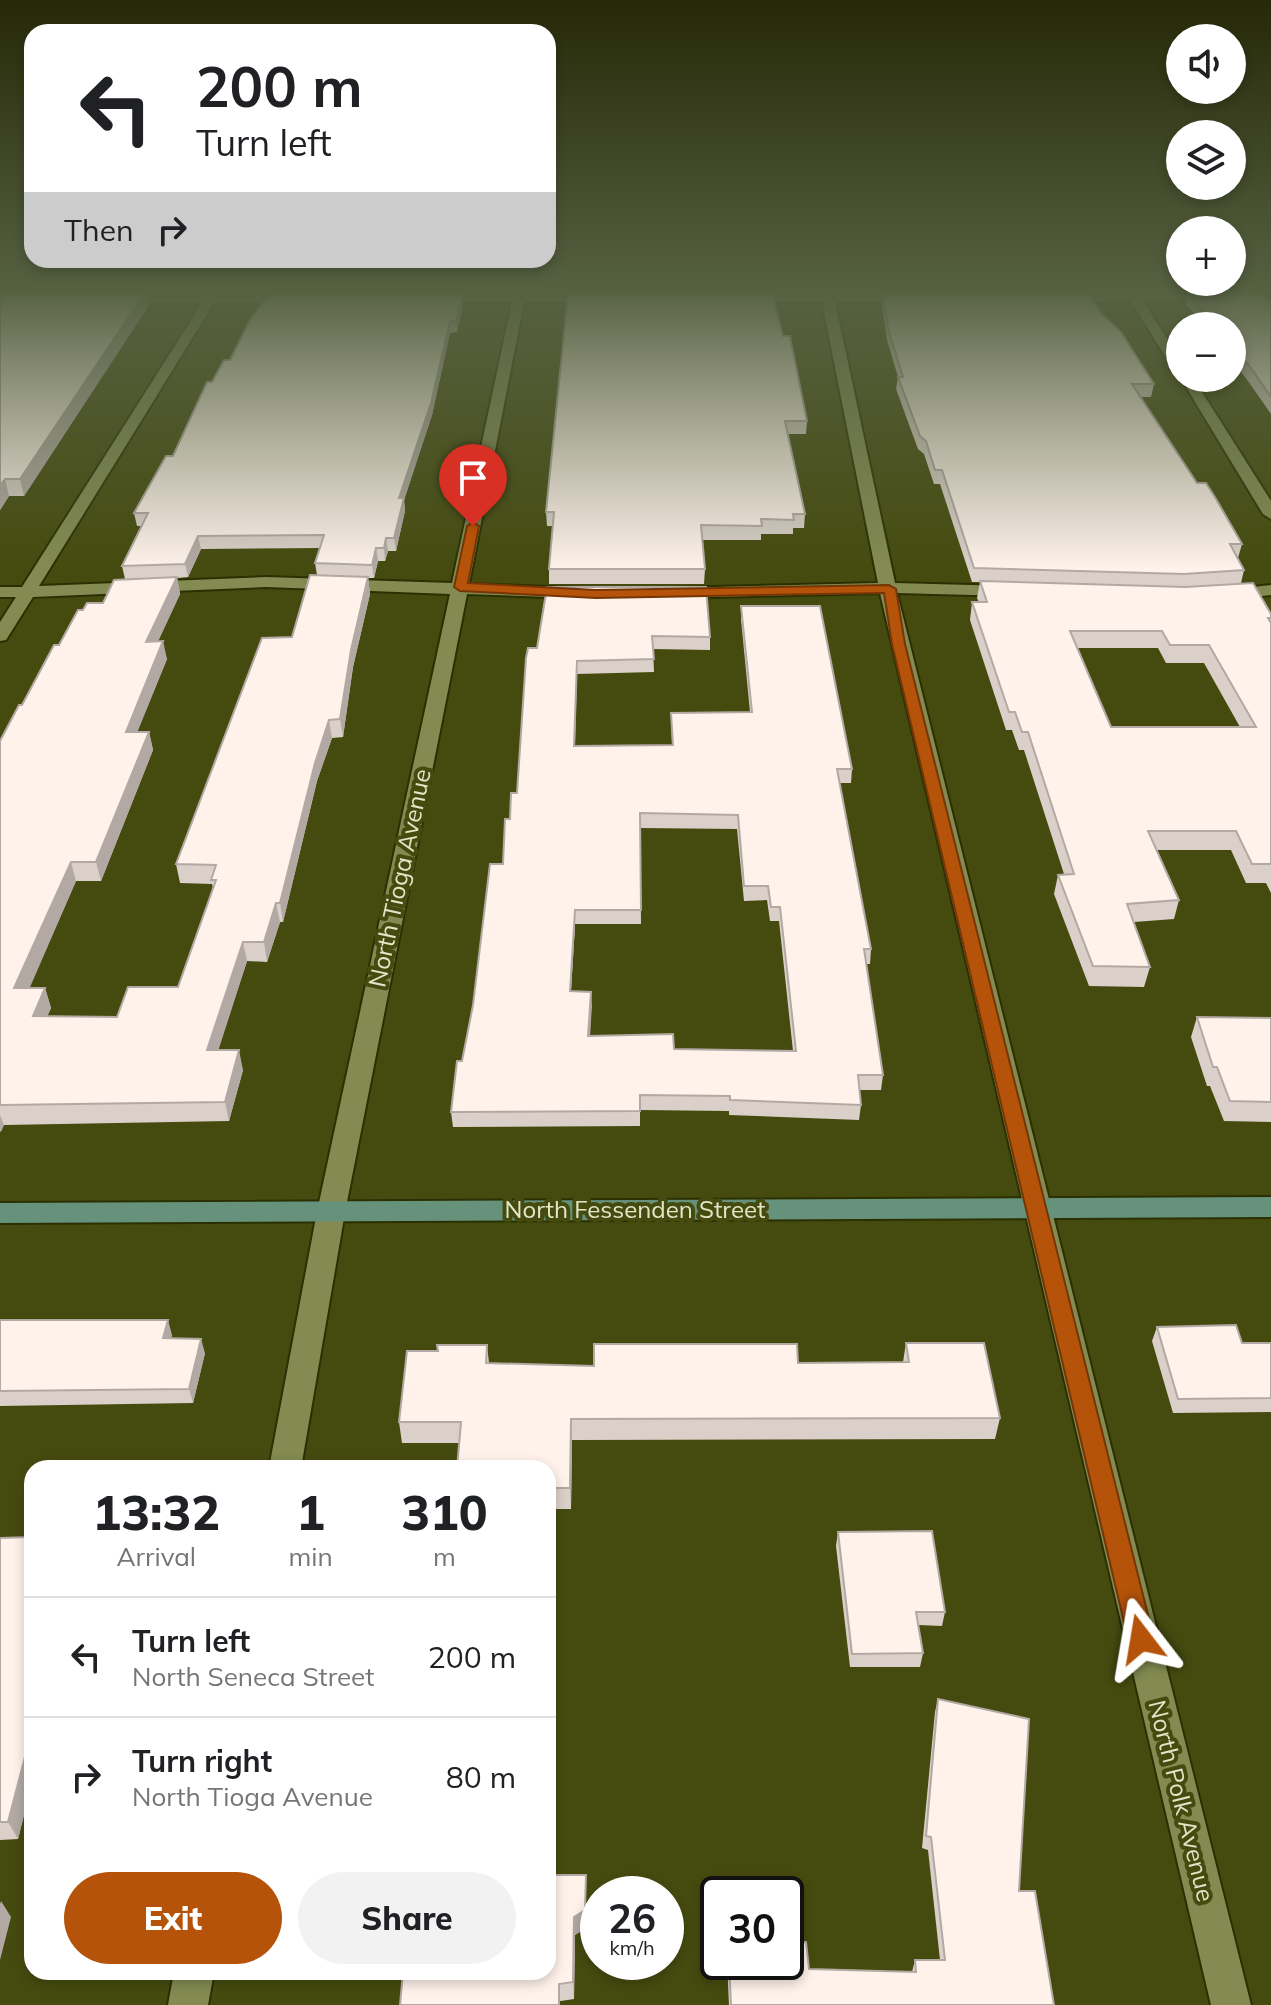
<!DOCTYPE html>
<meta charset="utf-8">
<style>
body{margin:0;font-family:Mulish,sans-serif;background:#f2f2f2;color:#202124;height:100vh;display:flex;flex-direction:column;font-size:30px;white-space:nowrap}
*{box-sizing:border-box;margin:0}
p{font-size:26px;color:#757577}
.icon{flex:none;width:44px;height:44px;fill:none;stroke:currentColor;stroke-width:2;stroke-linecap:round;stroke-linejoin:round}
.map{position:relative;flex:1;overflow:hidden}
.details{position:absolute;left:24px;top:1460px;width:532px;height:520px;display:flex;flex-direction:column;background:#fff;border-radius:24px;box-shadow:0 4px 12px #0003}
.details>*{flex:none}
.banner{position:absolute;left:24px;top:24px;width:532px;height:244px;border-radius:24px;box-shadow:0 4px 12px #0003;background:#fff;color:#202124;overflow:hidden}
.buttons{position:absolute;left:1166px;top:24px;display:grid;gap:16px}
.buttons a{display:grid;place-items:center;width:80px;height:80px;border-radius:50%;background:#fff;box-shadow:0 4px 12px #0003;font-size:40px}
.speed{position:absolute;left:580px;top:1876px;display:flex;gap:16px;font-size:40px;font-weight:700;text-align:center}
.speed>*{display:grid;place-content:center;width:104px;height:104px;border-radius:50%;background:#fff;box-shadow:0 4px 12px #0003;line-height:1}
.speed small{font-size:20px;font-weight:400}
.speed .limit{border:4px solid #111;border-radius:12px;background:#fff;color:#111}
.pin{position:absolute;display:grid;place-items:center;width:68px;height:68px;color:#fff;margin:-82px -34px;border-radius:50% 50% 50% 0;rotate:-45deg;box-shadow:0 0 8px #0007}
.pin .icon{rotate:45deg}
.me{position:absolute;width:88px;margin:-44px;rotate:346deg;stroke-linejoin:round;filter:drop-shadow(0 0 6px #0008)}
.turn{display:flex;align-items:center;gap:28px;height:168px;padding:0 40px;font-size:36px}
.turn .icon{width:104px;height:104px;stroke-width:2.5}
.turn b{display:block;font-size:56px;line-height:68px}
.then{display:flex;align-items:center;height:76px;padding:0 40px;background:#0003;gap:16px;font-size:30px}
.eta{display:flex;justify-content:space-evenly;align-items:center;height:136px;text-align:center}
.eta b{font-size:48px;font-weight:800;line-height:56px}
.button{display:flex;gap:16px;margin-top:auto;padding:16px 40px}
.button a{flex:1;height:92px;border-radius:48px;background:#b45309;color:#fff;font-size:32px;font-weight:800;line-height:92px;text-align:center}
.button a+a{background:#f2f2f2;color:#202124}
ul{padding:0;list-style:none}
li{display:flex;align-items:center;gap:24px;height:120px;padding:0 40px;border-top:2px solid #e0e0e0}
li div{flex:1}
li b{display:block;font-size:30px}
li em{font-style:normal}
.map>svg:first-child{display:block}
</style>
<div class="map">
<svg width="1271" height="2005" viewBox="0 0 1271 2005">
<rect width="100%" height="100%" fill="#454b0f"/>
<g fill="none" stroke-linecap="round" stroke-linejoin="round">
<g stroke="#2b3002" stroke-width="4">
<g id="street">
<path d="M211 289H219L218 295H298L304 299 298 303H214L39 586 266 577 452 583 512 302 430 303 424 299 430 295H514L515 289H527L526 295 598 294 604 298 598 302H524L469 584 577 588 586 593 577 598 467 594 345 1212 301 1468H269L317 1212 450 594 266 587 33 597 6 640 0 641V622L16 597H0V587H22L202 303H114L108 299 114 295H206Z"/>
<path d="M820 289H832L833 294H914L920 298 914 302H835L895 583 1009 586 1018 591 1009 596 897 593 1251 2005H1211L880 593 674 598 665 593 674 588 878 583 822 302H742L736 298 742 294H821Z"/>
<path d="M1123 289H1135L1138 294 1271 293V301H1143L1180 359V373L1173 369 1131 301 1058 302 1052 298 1058 294H1126Z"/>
<path d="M1180 377 1193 378 1271 501V519L1263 514Z"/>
<path d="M1271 585V595L1226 600 1217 595 1226 590Z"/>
<path d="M174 1972H214L208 2005H168Z"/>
</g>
</g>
<g stroke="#2b3002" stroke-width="4">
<path id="secondary" d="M1271 1197V1217L0 1223V1203Z"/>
</g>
<use href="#street" fill="#838b52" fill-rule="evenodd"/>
<use href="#secondary" fill="#66927c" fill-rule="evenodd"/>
</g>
<g fill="#dad0c9" fill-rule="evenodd">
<path d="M0 289H160L158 292H146L149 305 24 496H9L0 510Z"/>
<rect x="282" y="289" width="185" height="3"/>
<rect x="569" y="289" width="199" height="2"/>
<rect x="879" y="289" width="200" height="2"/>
<path d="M1174 289H1249L1248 290 1175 291Z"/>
<path d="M883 292 1100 312 1154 384 1151 397H1141L1197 483 1242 544 1238 558 1244 570 1241 583 1271 614V893L1266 883H1246L1231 850H1157L1179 900 1174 919 1134 922 1150 967 1144 987 1089 986 1054 894 1058 875 1064 874 1024 750H1019L1012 730H1006L970 620 972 602H979L977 598 980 582H972L940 484H934L924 454 918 449 896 389 898 377 887 340 882 304ZM1078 648H1158L1166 663H1204L1240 727H1111Z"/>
<path d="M1188 293 1271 303V414L1248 381 1232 360V326H1204L1186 304Z"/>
<path d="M463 305 457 332 450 333 432 415 404 500 405 511 396 551H388L385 561H378L374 578H368L370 594 353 667 343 737 332 738 317 781 283 922H280L267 962 247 961 218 1050 243 1070 229 1121 4 1125 0 1132V741L59 645 83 610 103 603 125 579 122 566 142 526H137L134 513 173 456 212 382 230 360ZM320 548 315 563 317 575 292 637 176 864 180 883 212 884 213 888 178 987 117 1017 47 1016 51 1008 45 988H29L76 881H101L153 750 149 732H137L167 659 158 641 180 594 177 578 188 577 201 549Z"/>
<path d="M783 336 807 421 806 434H788L805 514 804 528H793V534H761V540H702L705 569 704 584H549V569L553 526H547L546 512Z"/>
<path d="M706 587 710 637V650L653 649 654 672 577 674 575 746 672 745 671 713 750 712 741 619V606L852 769 851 783H840L871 949 870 964H866L883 1075 881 1090H859L861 1105 859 1120 729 1115V1111L640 1110V1126L453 1127 451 1112 503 864 510 819 517 793 537 648ZM640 828 737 829 744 901 767 900 770 921H779L793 1051 674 1049 590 1036 591 992 571 991 575 924H641Z"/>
<path d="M1197 1017 1271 1018V1122L1224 1121 1210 1086H1207L1191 1037Z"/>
<path d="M0 1320 172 1335 171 1338 205 1353 193 1403 0 1406Z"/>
<path d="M1157 1327 1242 1343H1271V1412L1173 1413 1152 1341Z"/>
<path d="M906 1343 1000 1418 995 1439 572 1440 571 1509H548V1468L459 1443H402L399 1422 438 1351 487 1345 489 1363 594 1366 903 1362Z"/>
<path d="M838 1532 945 1612 942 1626 918 1625 923 1653 920 1667H850L836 1546Z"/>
<path d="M32 1537V1783L18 1839 0 1840V1538Z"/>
<path d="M938 1699 1019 1891 1054 2005H729L727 1962H786L809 1969 912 1972 915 1960H940L928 1850 922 1848 935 1712Z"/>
<path d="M586 1875V1928L575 1935 574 1999 561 2001 403 1972Z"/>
</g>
<g fill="#b2a9a4">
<path d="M146 291 149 305 24 496 20 479Z"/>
<path d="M463 294V305L457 332 456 321Z"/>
<path d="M450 322V333L432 415 404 500 405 511 396 551 394 538 399 498Z"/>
<path d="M5 479 9 496 0 510V486Z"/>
<path d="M198 536 201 549 188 577 185 564Z"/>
<path d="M386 538 388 551 385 561 384 548Z"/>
<path d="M376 548 378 561 374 578 372 565Z"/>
<path d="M177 577 180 594 150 659 146 642Z"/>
<path d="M368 577 370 594 353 667 343 737 340 719 351 650Z"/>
<path d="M163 641 167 659 130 750 126 732Z"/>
<path d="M329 720 332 738 317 781 283 922 280 903 315 763Z"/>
<path d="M149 732 153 750 101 881 96 862Z"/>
<path d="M71 862 76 881 21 1008 14 988Z"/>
<path d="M276 903 280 922 267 962 264 942Z"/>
<path d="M575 910V924L570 1006V991Z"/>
<path d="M243 942 247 961 212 1070 207 1050Z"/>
<path d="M45 988 51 1008 39 1036 33 1016Z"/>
<path d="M591 992 592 1006 589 1051 588 1036Z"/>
<path d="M239 1050 243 1070 229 1121 225 1102Z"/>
<path d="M0 1115 4 1125 1 1132 0 1130Z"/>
<path d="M168 1320 172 1335 167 1353 163 1338Z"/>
<path d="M201 1339 205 1353 193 1403 189 1389Z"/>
<path d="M571 1419 572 1440 571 1509 570 1488Z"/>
<path d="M32 1701V1783L18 1839 8 1822 26 1722Z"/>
<path d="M586 1875V1928L575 1935 574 1999 573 1982 574 1917Z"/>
<path d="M1 1901 11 1917 0 1960V1904Z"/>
</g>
<g fill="#fef2ea" stroke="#b2a9a4" stroke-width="2" fill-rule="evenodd">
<path d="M146 291 20 479H5L0 486V292Z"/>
<path d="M772 292 783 336H790L807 421H785L805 514H793L794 520 761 519 762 526 701 525 705 569H549L554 512H546L568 293Z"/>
<path d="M883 292H1088L1100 312 1121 332 1154 384H1132L1197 483H1206L1215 497 1242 544H1230L1244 570 1184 574 974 568 942 470H935L926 441 920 436 898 377H903L888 328Z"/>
<path d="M1188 293H1262L1271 303V397L1251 368 1232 345V326H1216Z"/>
<path d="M270 294H463L456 321 450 322 431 403 399 498H404L394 538H386L384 548H376L372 565 315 563 324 535 198 536 185 564 122 566 148 513H134L166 456H173L207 382H212L224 360H230L251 318Z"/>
<path d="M310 575 368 577 351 650 340 719 329 720 315 763 280 903H276L264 942H243L207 1050H239L225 1102 0 1105V741L19 705H22L54 645H59L78 610H83L87 603H103L114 580 177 577 146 642 163 641 126 732H149L96 862H71L14 988H45L33 1016 117 1017 128 987H178L216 880H211L216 865 176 864 262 638 292 637Z"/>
<path d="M980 581 1185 587 1253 583 1271 614V618H1268L1271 623V864H1252L1236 831H1148L1179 900 1127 904 1150 967 1093 966 1058 875 1074 874 1028 732H1022L1015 712H1009L972 602H987ZM1070 631H1162L1170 645H1209L1256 727H1111Z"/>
<path d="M547 587H706L710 637 652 636 654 659 577 661 574 746 673 745 671 713 752 712 741 606H820L852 769H837L871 949H864L883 1075H858L861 1105 730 1100V1096L640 1095V1111L451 1112 457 1061H462L473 1005 490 864H503L505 819H510L511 793H517L526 658 528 648H537ZM640 813 738 815 744 886H768L771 907H780L796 1051 674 1049 673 1034 588 1036 591 992 570 991 575 910H641Z"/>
<path d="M1197 1017 1271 1018V1102L1230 1101 1217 1067H1213Z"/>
<path d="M0 1320H168L163 1338 201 1339 189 1389 0 1391Z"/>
<path d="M1236 1325 1242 1343H1271V1398L1178 1399 1157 1327Z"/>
<path d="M906 1343H984L1000 1418 571 1419 570 1488H548V1468H457L461 1422H399L407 1351H438L437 1345H487L486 1363 594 1366V1344H797L798 1363 909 1362Z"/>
<path d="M932 1531 945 1612H916L923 1653 852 1654 838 1532Z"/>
<path d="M32 1537V1701L26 1722H32V1730L8 1822H0V1538Z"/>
<path d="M938 1699 1029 1719 1019 1891H1035L1054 2005H731L729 1962H786V1943L806 1942 809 1969 916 1972 915 1960H945L931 1837 926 1836Z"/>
<path d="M548 1875H586L585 1910 574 1917 573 1982 559 1984V2005H400L403 1972H548Z"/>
</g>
<linearGradient id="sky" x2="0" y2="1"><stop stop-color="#262908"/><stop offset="0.51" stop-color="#566142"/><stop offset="1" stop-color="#566142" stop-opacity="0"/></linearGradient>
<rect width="1271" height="569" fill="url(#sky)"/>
<path fill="#b45309" stroke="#753606" stroke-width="2" d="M473 522 479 526 468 583 596 590 889 585 896 589 905 644 1154 1639 1150 1648 1141 1652 1132 1648 1128 1639 892 644 884 593 596 598 460 591 454 587 467 526Z"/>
<g text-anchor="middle" stroke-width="8" stroke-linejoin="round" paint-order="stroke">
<g font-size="24" fill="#e1e6c8" stroke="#454b0f">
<text transform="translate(400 878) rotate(-78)" y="8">North Tioga Avenue</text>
<text x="635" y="1218">North Fessenden Street</text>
<text transform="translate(1181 1801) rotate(76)" y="8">North Polk Avenue</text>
</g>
</g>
</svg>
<div class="buttons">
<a><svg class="icon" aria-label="sound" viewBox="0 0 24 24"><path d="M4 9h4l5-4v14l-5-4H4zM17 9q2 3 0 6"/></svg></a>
<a><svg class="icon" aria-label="layers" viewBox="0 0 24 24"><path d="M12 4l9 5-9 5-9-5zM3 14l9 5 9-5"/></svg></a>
<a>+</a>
<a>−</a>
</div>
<div class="speed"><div>26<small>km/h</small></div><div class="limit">30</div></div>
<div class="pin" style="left:473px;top:526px;background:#d93025"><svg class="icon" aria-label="arrive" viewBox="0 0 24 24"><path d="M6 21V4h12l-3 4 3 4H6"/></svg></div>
<svg class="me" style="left:1141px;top:1639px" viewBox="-20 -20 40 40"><path d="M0-17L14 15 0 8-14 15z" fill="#b45309" stroke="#fff" stroke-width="4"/></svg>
<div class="banner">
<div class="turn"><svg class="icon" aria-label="left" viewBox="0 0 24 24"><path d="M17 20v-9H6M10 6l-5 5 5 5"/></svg><div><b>200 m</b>Turn left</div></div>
<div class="then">Then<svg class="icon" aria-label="right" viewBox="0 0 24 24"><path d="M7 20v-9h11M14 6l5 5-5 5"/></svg></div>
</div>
<section class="details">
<div class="eta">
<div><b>13:32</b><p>Arrival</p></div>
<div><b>1</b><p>min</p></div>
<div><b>310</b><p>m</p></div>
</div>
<ul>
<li><svg class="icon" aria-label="left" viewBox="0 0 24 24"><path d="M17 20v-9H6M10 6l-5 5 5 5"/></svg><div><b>Turn left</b><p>North Seneca Street</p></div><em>200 m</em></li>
<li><svg class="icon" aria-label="right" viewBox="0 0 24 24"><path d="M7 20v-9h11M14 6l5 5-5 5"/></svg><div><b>Turn right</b><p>North Tioga Avenue</p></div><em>80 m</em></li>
</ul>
<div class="button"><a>Exit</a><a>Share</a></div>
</section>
</div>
